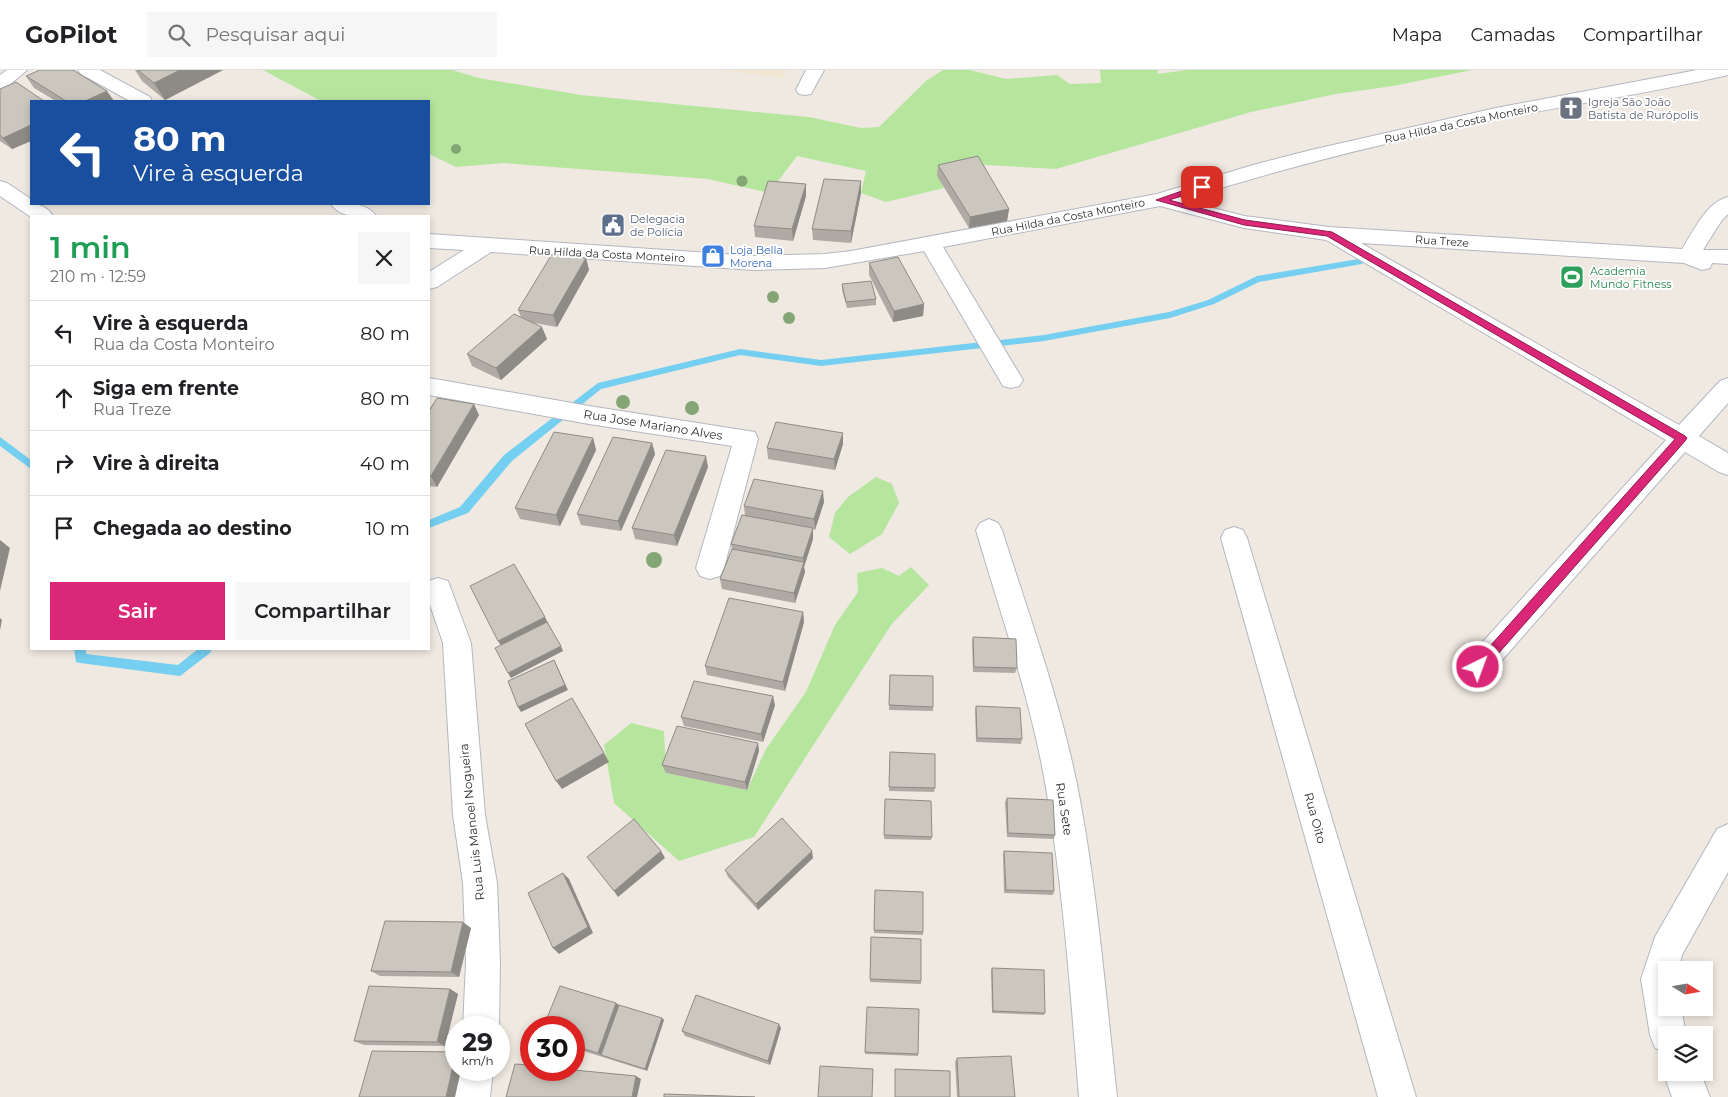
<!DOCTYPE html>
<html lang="pt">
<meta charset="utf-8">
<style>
body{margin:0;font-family:Montserrat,sans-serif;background:#f6f6f6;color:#202124;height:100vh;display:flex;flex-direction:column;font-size:19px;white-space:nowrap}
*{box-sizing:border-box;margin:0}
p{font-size:16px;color:#757577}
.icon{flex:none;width:28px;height:28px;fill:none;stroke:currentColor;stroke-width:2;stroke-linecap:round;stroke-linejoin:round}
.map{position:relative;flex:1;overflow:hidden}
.drawer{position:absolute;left:30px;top:145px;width:400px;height:435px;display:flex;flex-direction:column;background:#fff;border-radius:0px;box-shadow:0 2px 8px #0003}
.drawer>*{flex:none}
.top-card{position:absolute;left:30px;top:30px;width:400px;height:105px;border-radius:0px;box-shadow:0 2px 8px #0003;background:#1a4fa0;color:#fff;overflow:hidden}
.needle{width:32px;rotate:101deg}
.buttons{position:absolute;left:1658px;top:891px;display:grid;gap:10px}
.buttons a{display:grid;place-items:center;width:55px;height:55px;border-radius:0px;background:#fff;box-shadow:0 2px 8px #0003;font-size:25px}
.speed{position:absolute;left:445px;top:946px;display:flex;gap:10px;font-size:25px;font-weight:700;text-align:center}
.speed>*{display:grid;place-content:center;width:65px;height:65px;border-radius:50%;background:#fff;box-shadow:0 2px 8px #0003;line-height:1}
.speed small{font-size:12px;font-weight:400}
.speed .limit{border:8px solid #d22;background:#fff;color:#111}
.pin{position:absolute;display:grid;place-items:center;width:42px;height:42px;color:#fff;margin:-21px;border-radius:10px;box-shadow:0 2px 8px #0006}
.me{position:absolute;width:55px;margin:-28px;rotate:42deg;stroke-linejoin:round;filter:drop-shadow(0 0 4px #0008)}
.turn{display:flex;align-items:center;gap:18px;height:105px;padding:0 20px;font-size:22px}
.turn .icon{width:65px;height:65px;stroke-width:2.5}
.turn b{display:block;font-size:35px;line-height:42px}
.round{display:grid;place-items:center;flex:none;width:52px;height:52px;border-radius:0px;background:#f6f6f6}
.headline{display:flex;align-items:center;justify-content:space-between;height:85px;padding:0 20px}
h1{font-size:30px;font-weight:600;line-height:38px;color:#1e9e55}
.primary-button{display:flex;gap:10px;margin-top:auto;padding:10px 20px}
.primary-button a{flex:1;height:58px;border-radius:0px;background:#db2777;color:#fff;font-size:20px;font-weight:600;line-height:58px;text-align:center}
.primary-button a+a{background:#f6f6f6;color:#202124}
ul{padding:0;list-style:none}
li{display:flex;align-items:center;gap:15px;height:65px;padding:0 20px;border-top:1px solid #e0e0e0}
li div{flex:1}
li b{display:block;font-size:19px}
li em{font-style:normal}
header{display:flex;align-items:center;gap:30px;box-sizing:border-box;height:70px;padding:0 25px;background:#fff;border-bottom:1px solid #e0e0e0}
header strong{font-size:24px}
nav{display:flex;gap:28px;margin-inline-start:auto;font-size:18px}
.search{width:350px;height:45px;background:#f6f6f6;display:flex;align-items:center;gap:12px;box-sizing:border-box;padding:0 18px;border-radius:0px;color:#757577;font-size:19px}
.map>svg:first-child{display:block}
</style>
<header>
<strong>GoPilot</strong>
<div class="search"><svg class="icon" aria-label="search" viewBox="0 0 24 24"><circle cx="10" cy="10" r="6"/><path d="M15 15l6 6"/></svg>Pesquisar aqui</div>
<nav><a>Mapa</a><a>Camadas</a><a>Compartilhar</a></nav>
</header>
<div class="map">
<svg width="1728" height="1027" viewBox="0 0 1728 1027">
<rect width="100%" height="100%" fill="#efe9e1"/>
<path fill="#f0e6d1" d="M721 0H788L783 8Z"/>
<g fill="#b6e59e">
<path d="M263 0H452L479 8 581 25 809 47 861 58 879 57 926 11 943 0H970L1006 9 1057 5 1070 14 1101 13 1100 0H1158V4L1187 0H1472L1393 16 1336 24 1251 42 1056 99 986 95 938 106 944 118 886 132 861 123 866 101 797 86 769 123 708 109 503 93 456 97 429 84V31H321Z"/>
<path d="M876 407 892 414 899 433 882 464 850 484 829 467 835 443 848 427Z"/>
<path d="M911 497 929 515 891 555 754 767 679 791 614 733 604 675 631 653 664 661 666 703 747 720 766 679 806 622 835 555 858 522 857 503 882 498 899 506Z"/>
</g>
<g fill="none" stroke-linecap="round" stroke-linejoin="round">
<g fill="#75cff0" fill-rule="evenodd">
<path d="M1359 189 1363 192 1362 194 1259 212 1214 234 1170 248 1044 271 821 296 740 285 601 319 512 391 468 443 429 458V450L460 437 504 385 598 313 740 279 821 290 1044 265 1169 242 1208 230 1257 206Z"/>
<path d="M0 367 31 390V399L0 376Z"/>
<path d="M74 579H86V584L178 595 198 579H212L210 583 180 606 80 593 76 592Z"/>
</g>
<g stroke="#b4b7c1" stroke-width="2">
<g id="minor">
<path d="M7 0H27L6 18 0 19V5Z"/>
<path d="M78 0H100L150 27 152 31H130L81 4Z"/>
<path d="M806 0H824L811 24 805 25 799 24 796 20Z"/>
<path d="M1697 0H1728V5C1652 23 1574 34 1498 49 1391 71 1286 97 1182 130L1244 146 1329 157 1682 179C1694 161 1706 132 1728 127V144L1722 150 1703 180H1728V194L1712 193 1710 198 1702 200 1684 193 1361 173 1679 355 1720 311 1728 308V333L1699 366 1728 383V405L1719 402 1685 382 1488 606 1478 610 1468 606 1463 597 1468 588 1666 370 1326 170 1244 158 1160 136 943 177 1023 310 1019 316 1011 318 1003 316 924 181 825 198 754 200 491 182 437 217 429 219V202L464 180 429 178V164L754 186 825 184 851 181 1157 124 1253 95 1311 80 1496 38Z"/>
<path d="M0 111 7 113 31 129V134C41 134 48 138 53 146L31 147 0 126Z"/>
<path d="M331 134C346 133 367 132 376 146 361 147 340 148 331 134Z"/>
<path d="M429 308 589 336 755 362 758 369 724 498 720 506 710 509 700 506 696 498 732 376 589 354 429 325Z"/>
<path d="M989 449 998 453 1002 460C1030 549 1063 638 1080 730 1098 828 1106 928 1117 1027H1079C1071 928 1064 828 1048 730 1034 638 1002 549 976 460L980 453Z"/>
<path d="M1234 457 1243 460 1247 468 1416 1027H1378L1221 468 1225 460Z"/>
<path d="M438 508 448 511 471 573 485 745 497 813 500 892 499 958H463L466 892 463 813 453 745 443 573 429 532V511Z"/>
<path d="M1728 754V802L1682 885 1678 900H1666V938H1681L1686 965H1666V982L1655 978 1650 965 1641 909 1655 867 1717 759Z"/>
<path d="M1666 993V1002H1700L1710 1027H1672L1663 1002Z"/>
<path d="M457 1000H493L490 1027H452Z"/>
</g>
</g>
<use href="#minor" fill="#fff" fill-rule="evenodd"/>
</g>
<g fill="#84a574">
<circle cx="456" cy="79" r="5"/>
<circle cx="742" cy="111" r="5.5"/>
<circle cx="773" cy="227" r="6"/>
<circle cx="789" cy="248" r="6"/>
<circle cx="623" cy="332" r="7"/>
<circle cx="692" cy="338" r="7"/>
<circle cx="654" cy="490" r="8"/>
</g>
<g fill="#afaba4">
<path d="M135 0H223L165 30 142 11Z"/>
<path d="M26 6 114 31H56L34 18Z"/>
<path d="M0 19 31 31V71L12 79 0 71Z"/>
<path d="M938 95 1009 139 1007 151 969 158 937 106Z"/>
<path d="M861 111V123L851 173 813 170 812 159Z"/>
<path d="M806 126 793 171 755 167 754 156Z"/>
<path d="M586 188 589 200 557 257 534 253 547 269 501 310 472 296 467 284 521 247 518 240Z"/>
<path d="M869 193 924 234 923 246 893 252 869 205Z"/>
<path d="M842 214 876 229V235L847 238 842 220Z"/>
<path d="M429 341 479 345 437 417 429 416Z"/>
<path d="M843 363V374L835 400 768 389 767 378Z"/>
<path d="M593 368 596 380 560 456 520 449 515 438Z"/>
<path d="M652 373 655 384 621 461 581 455 577 444Z"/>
<path d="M708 397 677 476 635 469 632 458Z"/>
<path d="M824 432 815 460 813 459V469L804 497 805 502 795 533 722 519 720 509 732 479 731 474 745 446 744 436Z"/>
<path d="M803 542 804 552 785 621 707 605 705 596Z"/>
<path d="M973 567 1017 598 1015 603 973 602 972 572Z"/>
<path d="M890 605 933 637V641L889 640Z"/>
<path d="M775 635 763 672 684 656 681 647Z"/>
<path d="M976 636 1022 669 1021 674 976 672 975 641Z"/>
<path d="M758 673 759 681 747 720 666 703 662 695Z"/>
<path d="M890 682 935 718 934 722 889 721Z"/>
<path d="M1007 728 1055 765 1054 769 1007 767 1005 732Z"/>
<path d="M885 729 932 767 931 770 884 769Z"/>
<path d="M1004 781 1054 821 1053 825 1004 823 1003 785Z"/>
<path d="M813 788 758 840 728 807 725 800Z"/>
<path d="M875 820 923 862V865L874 863Z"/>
<path d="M471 858 459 907 380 906 371 901Z"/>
<path d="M871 867 921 911V914L870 912Z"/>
<path d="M992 898 1045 943 1044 945 992 943 991 901Z"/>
<path d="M450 919 458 924 445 976 364 975 354 971Z"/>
<path d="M616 933 619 935 662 948 664 950 647 1001 574 978V958Z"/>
<path d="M781 958 770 995 685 966 682 961Z"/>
<path d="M865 982 918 984V986L865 984Z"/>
<path d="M957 988 1015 1027H957L955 992Z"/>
</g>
<g fill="#8e8b86">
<path d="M180 0H223L165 30 154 13Z"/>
<path d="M107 21 114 31H85Z"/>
<path d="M31 55V71L12 79 3 68Z"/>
<path d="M861 111V123L851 173V161Z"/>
<path d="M806 114V126L793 171 792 159Z"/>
<path d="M1009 139 1007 151 969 158 970 147Z"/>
<path d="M586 188 589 200 557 257 553 245Z"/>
<path d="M924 234 923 246 893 252 894 241Z"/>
<path d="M542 257 547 269 501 310 496 298Z"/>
<path d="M474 334 479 345 437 417 431 406Z"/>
<path d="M843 363V374L835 400 834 389Z"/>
<path d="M593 368 596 380 560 456 556 445Z"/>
<path d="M652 373 655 384 621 461 618 451Z"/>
<path d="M706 386 708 397 677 476 674 465Z"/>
<path d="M823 421 824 432 815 460 814 449Z"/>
<path d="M813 458V469L804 497 805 502 795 533 794 523 804 493 803 488Z"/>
<path d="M0 470 10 478 0 521Z"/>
<path d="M803 542 804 552 785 621 783 612Z"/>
<path d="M545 547 550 557 504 580 498 571Z"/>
<path d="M0 548 2 550 0 560Z"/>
<path d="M561 576 563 581 511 608 508 603Z"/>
<path d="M554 590 568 620 521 642 518 637Z"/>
<path d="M773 626 775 635 763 672 761 664Z"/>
<path d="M758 673 759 681 747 720 745 712Z"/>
<path d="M604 683 609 692 562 719 556 711Z"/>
<path d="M661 781 665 788 618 827 614 821Z"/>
<path d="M812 781 813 788 758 840 756 834Z"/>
<path d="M563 803 569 809 593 863 559 884 553 878Z"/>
<path d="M463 852 471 858 459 907 451 902Z"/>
<path d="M450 919 458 924 445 976 437 972Z"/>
<path d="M616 933 621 937 601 985 598 983Z"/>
<path d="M662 948 664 950 647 1001 645 999Z"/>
<path d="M779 954 781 958 770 995 768 991Z"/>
<path d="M456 982V1000H461L455 1027H446Z"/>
<path d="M636 1006 641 1009 637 1027H632Z"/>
</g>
<g fill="#cbc7bf" stroke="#8e8b86">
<path d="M40 0H73L107 21 85 31H66L26 6Z"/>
<path d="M138 0H180L154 13Z"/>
<path d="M16 12 44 31H31V55L3 68 0 65V19Z"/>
<path d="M978 86 1009 139 970 147 938 95Z"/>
<path d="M824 109 861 111 851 161 812 159Z"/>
<path d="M768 111 806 114 792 159 754 156Z"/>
<path d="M552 184 586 188 553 245 518 240Z"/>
<path d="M898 187 924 234 894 241 869 193Z"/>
<path d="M871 211 876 229 846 232 842 214Z"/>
<path d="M514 244 542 257 496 298 467 284Z"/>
<path d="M437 328 474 334 431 406H429V341Z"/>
<path d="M776 352 843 363 834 389 767 378Z"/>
<path d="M554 362 593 368 556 445 515 438Z"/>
<path d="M613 367 652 373 618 451 577 444Z"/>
<path d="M666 380 706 386 674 465 632 458Z"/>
<path d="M754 409 823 421 814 449 744 436Z"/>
<path d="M742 445 813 458 803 488 731 474Z"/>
<path d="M732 479 804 492 794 523 720 509Z"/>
<path d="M514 494 545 547 498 571 470 516Z"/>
<path d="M729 528 803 542 783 612 705 596Z"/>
<path d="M547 552 561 576 508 603 495 578Z"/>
<path d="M973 567 1016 569 1017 598 974 597Z"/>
<path d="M554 590 565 615 518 637 508 611Z"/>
<path d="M890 605 933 606V637L889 635Z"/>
<path d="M694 611 773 626 761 664 681 647Z"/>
<path d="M572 628 604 683 556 711 525 654Z"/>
<path d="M976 636 1020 638 1022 669 977 668Z"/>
<path d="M677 656 758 673 745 712 662 695Z"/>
<path d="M890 682 935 684V718L889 717Z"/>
<path d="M1007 728 1053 730 1055 765 1008 763Z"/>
<path d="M885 729 931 731 932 767 884 765Z"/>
<path d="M782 748 812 781 756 834 725 800Z"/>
<path d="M634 749 661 781 614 821 587 787Z"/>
<path d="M1004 781 1052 783 1054 821 1006 820Z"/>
<path d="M563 803 588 857 553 878 528 823Z"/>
<path d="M875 820 923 822V862L874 860Z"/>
<path d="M385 851 463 852 451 902 371 901Z"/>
<path d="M871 867 921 869V911L870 909Z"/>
<path d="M992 898 1044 900 1045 943 993 941Z"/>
<path d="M369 916 450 919 437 972 354 971Z"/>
<path d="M560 916 616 933 598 983 574 976V958H543Z"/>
<path d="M696 925 779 954 768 991 682 961Z"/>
<path d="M619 935 662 948 645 999 601 985Z"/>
<path d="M867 937 919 939 918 984 865 982Z"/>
<path d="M372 981 456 982 446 1027H359Z"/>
<path d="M1011 986 1015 1027H959L957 988Z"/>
<path d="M515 994 531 995V1000H574L636 1006 632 1027H506Z"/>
<path d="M820 996 873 999 872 1027H818Z"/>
<path d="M895 999 950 1001V1027H895Z"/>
<path d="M664 1024 755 1027H664Z"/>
</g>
<path fill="#db2777" stroke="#8e194d" d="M1202 114 1205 115V119L1169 130 1245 150 1332 162 1685 366 1687 368 1685 371 1483 601 1478 603 1474 601 1472 597 1474 594 1675 369 1327 166 1244 155 1156 130Z"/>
<defs>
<g id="church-square" transform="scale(1.25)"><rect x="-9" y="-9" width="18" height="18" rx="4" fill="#6b7280" stroke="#fff"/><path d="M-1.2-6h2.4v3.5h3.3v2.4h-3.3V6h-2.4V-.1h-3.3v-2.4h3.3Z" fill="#fff"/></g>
<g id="civic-square" transform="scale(1.25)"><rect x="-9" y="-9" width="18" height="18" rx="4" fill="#5c6f8a" stroke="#fff"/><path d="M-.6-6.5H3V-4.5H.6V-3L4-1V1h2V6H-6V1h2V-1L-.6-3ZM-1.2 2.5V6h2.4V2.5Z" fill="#fff"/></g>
<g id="shop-square" transform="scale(1.25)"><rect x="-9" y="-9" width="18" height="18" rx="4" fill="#3f7fe0" stroke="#fff"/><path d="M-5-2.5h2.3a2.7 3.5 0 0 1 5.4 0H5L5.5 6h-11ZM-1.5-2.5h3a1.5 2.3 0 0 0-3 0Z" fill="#fff"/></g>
<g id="stadium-square" transform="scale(1.25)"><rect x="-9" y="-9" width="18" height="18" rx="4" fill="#2e9e5b" stroke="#fff"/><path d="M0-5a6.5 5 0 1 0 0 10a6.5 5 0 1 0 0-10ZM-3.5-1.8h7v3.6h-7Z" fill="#fff"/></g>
</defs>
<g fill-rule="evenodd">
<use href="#church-square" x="1571" y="38"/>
<use href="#civic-square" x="613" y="155"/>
<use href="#shop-square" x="713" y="186"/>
<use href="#stadium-square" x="1572" y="207"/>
</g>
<g text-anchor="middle" stroke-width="4" stroke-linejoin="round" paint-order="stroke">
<g font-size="11" fill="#5b616d" stroke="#fff" text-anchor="start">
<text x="1588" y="36">Igreja São João<tspan x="1588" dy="13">Batista de Rurópolis</tspan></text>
</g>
<g font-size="11" fill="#2e2e2e" stroke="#fff">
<text transform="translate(1461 53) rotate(-12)" y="4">Rua Hilda da Costa Monteiro</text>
<text transform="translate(1068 147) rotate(-11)" y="4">Rua Hilda da Costa Monteiro</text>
<text transform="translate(1442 171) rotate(4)" y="4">Rua Treze</text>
<text transform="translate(607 184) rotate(3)" y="4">Rua Hilda da Costa Monteiro</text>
</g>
<g font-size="11" fill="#4e5e75" stroke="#fff" text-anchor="start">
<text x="630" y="153">Delegacia<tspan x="630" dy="13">de Polícia</tspan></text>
</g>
<g font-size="11" fill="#366cbe" stroke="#fff" text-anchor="start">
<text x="730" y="184">Loja Bella<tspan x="730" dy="13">Morena</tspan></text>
</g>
<g font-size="11" fill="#27864d" stroke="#fff" text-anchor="start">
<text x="1590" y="205">Academia<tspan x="1590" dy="13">Mundo Fitness</tspan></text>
</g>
<g font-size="12" fill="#2e2e2e" stroke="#fff">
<text transform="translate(653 355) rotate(9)" y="4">Rua Jose Mariano Alves</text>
<text transform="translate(1064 739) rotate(81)" y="4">Rua Sete</text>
<text transform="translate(1315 748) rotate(75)" y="4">Rua Oito</text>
<text transform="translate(472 752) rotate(-96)" y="4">Rua Luis Manoel Nogueira</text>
</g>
</g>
</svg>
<div class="buttons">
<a><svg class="needle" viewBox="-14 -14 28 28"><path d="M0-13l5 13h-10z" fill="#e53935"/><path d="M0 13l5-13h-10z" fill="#757577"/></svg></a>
<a><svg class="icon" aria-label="layers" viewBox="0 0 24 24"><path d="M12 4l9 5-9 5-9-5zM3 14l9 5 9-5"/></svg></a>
</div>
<div class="speed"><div>29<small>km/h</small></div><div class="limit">30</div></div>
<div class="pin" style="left:1202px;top:117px;background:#d93025"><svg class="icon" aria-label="arrive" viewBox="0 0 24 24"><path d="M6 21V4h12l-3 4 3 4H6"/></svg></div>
<svg class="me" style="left:1478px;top:597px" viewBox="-20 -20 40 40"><circle r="17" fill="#db2777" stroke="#fff" stroke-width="3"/><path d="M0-11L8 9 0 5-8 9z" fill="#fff"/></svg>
<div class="top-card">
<div class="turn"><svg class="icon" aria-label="left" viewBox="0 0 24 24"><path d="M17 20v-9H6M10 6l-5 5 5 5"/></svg><div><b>80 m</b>Vire à esquerda</div></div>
</div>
<section class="drawer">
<div class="headline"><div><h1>1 min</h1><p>210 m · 12:59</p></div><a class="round"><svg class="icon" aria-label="close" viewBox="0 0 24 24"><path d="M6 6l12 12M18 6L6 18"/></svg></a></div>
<ul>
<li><svg class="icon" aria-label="left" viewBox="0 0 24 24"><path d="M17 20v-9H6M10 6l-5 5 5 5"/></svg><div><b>Vire à esquerda</b><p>Rua da Costa Monteiro</p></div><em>80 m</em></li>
<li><svg class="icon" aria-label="ahead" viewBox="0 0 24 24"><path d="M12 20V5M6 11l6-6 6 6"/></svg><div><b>Siga em frente</b><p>Rua Treze</p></div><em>80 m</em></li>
<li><svg class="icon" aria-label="right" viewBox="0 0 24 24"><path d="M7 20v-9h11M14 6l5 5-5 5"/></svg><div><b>Vire à direita</b></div><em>40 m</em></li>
<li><svg class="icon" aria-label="arrive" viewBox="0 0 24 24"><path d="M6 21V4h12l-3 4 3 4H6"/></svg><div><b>Chegada ao destino</b></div><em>10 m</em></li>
</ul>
<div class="primary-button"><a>Sair</a><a>Compartilhar</a></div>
</section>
</div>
